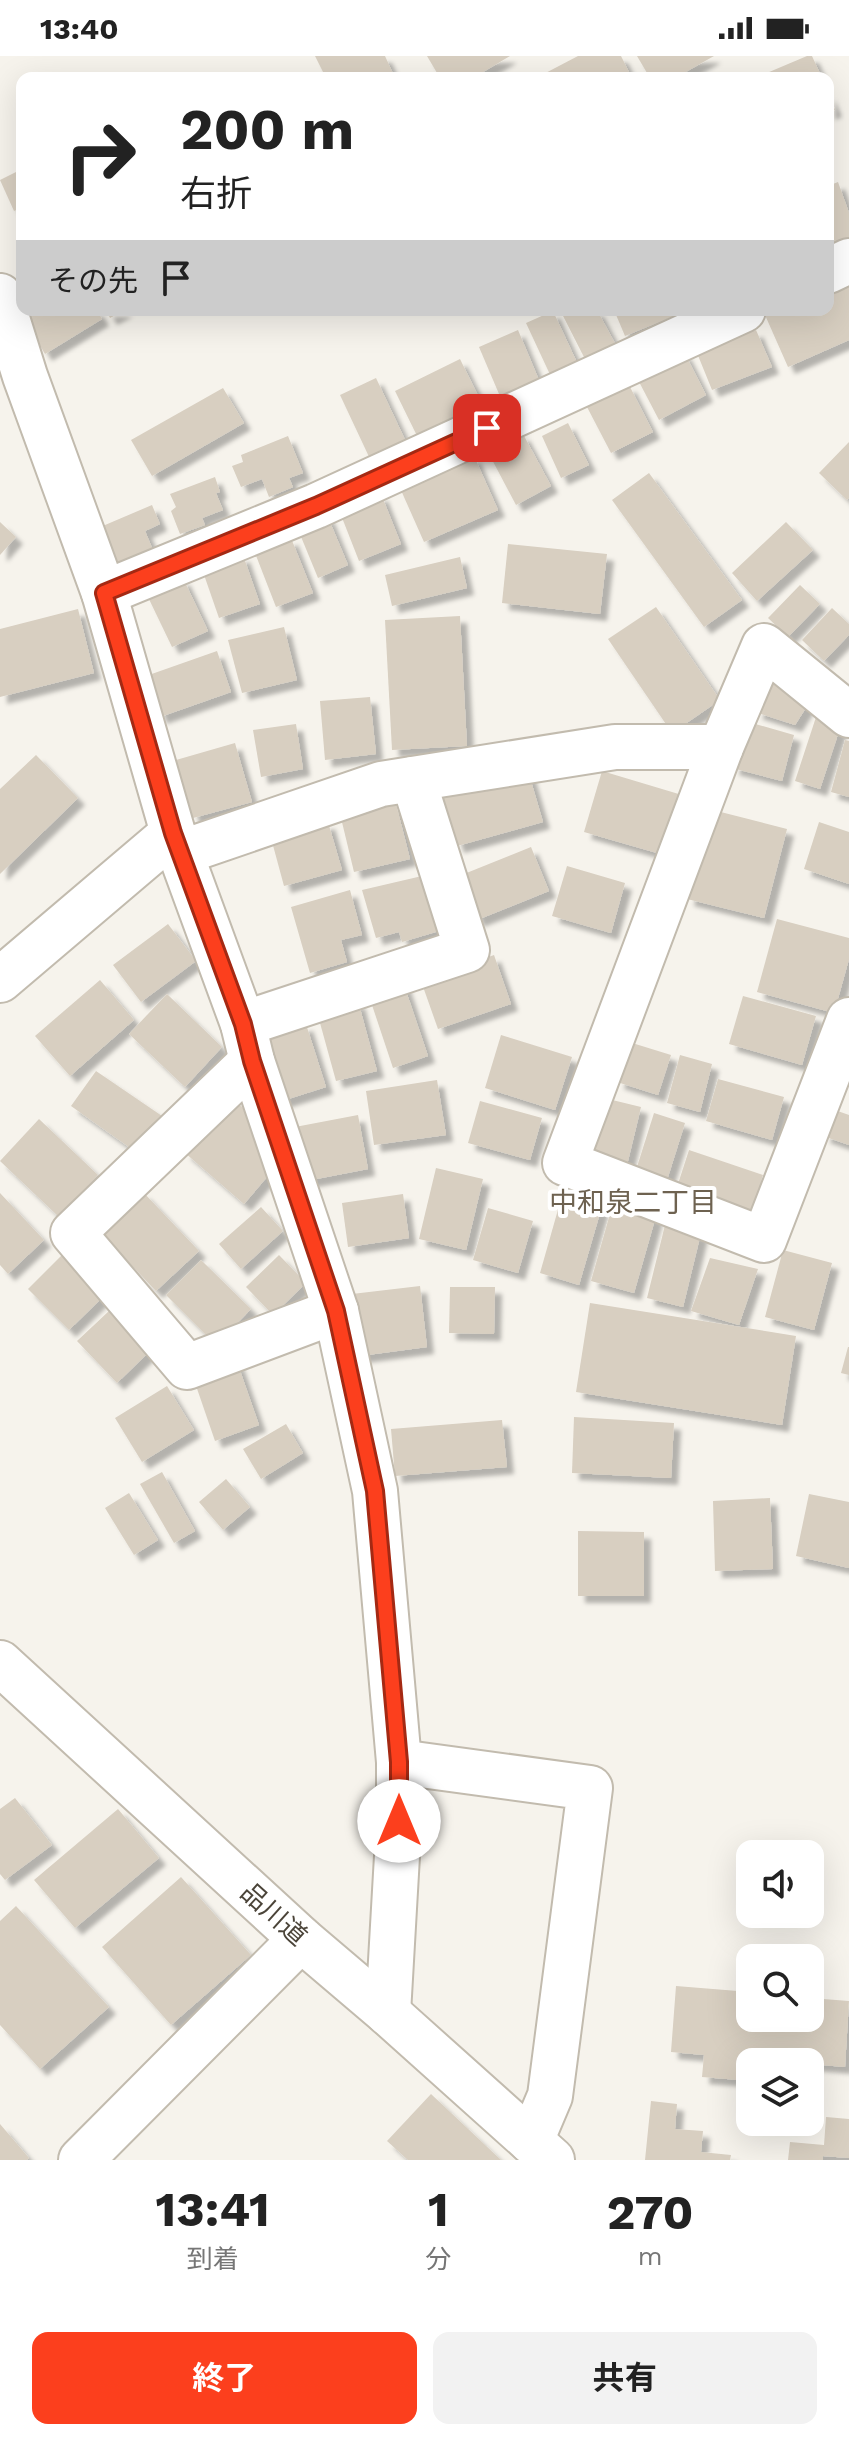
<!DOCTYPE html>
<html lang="ja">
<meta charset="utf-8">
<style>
body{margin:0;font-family:"Work Sans","Noto Sans JP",sans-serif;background:#f2f2f2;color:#222;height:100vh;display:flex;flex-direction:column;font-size:30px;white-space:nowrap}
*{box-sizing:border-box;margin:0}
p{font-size:26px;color:#767676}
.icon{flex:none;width:44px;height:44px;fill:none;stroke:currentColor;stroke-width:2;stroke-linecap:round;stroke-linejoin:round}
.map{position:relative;height:2104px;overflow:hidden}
.drawer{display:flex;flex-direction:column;background:#fff;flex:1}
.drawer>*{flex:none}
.top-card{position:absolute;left:16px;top:16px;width:818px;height:244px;border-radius:16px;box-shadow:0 8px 32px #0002;background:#fff;color:#222;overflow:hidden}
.buttons{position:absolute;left:736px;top:1784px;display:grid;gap:16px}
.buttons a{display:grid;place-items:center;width:88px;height:88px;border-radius:16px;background:#fff;box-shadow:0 8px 32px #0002;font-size:40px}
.pin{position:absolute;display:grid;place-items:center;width:68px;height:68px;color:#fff;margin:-34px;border-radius:16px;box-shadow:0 4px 12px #0006}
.me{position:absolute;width:88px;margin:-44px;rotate:0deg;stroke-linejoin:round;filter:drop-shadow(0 0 6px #0008)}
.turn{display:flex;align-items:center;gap:28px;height:168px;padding:0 32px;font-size:36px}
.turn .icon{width:104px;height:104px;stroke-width:2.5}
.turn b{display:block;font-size:56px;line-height:68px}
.then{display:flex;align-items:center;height:76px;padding:0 32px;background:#0003;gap:16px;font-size:30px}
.eta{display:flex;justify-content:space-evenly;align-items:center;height:136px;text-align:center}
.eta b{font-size:48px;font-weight:700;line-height:56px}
.button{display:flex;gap:16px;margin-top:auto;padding:16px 32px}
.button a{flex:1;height:92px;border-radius:16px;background:#fc3f1d;color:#fff;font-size:32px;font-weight:700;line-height:92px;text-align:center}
.button a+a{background:#f2f2f2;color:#222}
.status{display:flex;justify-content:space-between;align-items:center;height:56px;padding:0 40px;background:#fff;direction:ltr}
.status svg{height:22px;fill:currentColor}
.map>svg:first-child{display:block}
</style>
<div class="status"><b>13:40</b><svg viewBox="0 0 49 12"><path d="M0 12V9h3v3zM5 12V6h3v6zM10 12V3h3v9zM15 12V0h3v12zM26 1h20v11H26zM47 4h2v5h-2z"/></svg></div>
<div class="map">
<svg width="849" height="2104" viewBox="0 0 849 2104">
<defs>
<filter id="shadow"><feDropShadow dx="7" dy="7" stdDeviation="2" flood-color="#0004"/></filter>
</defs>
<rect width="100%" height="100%" fill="#f6f3ec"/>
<g fill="#d8cfc1" filter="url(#shadow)">
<path d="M315 0H385L395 22H326Z"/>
<path d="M427 0H510L473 22H440Z"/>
<path d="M578 0H621L632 22H536Z"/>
<path d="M637 0H714L675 22H650Z"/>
<path d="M807 0H812L822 22H755Z"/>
<path d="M828 37 835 54 828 57Z"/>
<path d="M22 113V152L14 155 0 124Z"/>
<path d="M838 126 849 157V188L828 195V130Z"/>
<path d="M849 223V284L788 311 765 259 778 254H828V232Z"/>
<path d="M41 254H97L102 263 45 298 25 264Z"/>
<path d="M106 254H126L110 262Z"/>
<path d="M560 254H597L617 291 587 307Z"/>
<path d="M614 254H680L681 257 625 280Z"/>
<path d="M553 255 580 313 553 325 526 267Z"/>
<path d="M518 274 541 329 502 345 479 291Z"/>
<path d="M756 274 772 311 712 334 697 297Z"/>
<path d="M684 296 706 339 659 364 636 320Z"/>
<path d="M460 303 486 356 421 388 395 335Z"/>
<path d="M376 322 407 388 371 405 340 339Z"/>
<path d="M629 329 653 376 611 397 587 351Z"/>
<path d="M223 332 244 367 152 420 131 384Z"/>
<path d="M568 367 589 409 561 422 542 380Z"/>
<path d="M523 378 551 430 516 449 488 396Z"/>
<path d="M288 380 303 417 289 422 293 431 269 441 262 423 241 431 232 410 243 406 241 399Z"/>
<path d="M849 386V442L847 444 819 417Z"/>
<path d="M474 400 498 454 424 486 400 432Z"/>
<path d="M649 417 742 544 704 571 612 444Z"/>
<path d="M215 421 220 436 216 437 223 454 202 462 205 469 180 478 171 455 176 451 170 438Z"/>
<path d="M381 438 401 488 359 505 339 454Z"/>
<path d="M152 449 160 468 145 475 155 499 116 515 98 472Z"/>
<path d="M327 459 348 509 318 522 297 471Z"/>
<path d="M0 466 16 481 0 499Z"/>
<path d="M786 466 813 494 757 545 732 517Z"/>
<path d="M291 482 313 537 276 551 255 497Z"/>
<path d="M508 488 607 498 600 558 502 547Z"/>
<path d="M243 499 260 548 219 562 202 513Z"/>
<path d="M460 501 467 532 392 550 385 519Z"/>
<path d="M183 522 208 575 172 591 147 539Z"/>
<path d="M800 529 820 548 788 581 768 562Z"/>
<path d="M656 551 720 644 672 677 608 583Z"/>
<path d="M832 552 849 568V579L824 605 802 584Z"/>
<path d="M78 553 94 617 0 641V573Z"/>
<path d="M460 560 467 690 392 694 385 564Z"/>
<path d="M284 571 297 624 242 637 228 584Z"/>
<path d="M217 595 231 636 160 661 146 620Z"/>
<path d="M775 620 809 647 795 669 755 656Z"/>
<path d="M370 641 376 698 325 704 320 645Z"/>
<path d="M818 655 843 663 820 733 795 725Z"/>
<path d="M745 665 794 679 782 725 732 712Z"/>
<path d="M296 668 303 713 261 721 253 674Z"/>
<path d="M845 684 849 685V741L831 736Z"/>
<path d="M235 687 252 746 193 762 176 704Z"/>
<path d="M36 699 78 742 0 818V733Z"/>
<path d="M528 715 543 766 457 790 442 740Z"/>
<path d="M602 715 682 739 664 799 584 776Z"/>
<path d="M396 748 410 803 354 816 341 762Z"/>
<path d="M709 753 787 773 764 862 687 843Z"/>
<path d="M328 766 342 814 284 830 271 782Z"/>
<path d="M819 766 849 776V828L804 813Z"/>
<path d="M531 791 549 835 477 864 459 820Z"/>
<path d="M567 810 625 827 611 877 552 860Z"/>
<path d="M422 820 439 875 402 886 399 876 376 882 362 834Z"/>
<path d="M350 834 362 879 341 884 347 906 310 917 291 851Z"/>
<path d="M777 863 849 882V903L834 957 757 936Z"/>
<path d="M168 868 196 905 141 946 113 909Z"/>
<path d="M494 899 511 948 438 973 421 925Z"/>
<path d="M402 923 428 1000 393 1012 367 934Z"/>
<path d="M100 924 134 964 70 1020 35 980Z"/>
<path d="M167 938 222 991 185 1031 129 978Z"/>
<path d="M743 940 816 960 802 1009 729 988Z"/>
<path d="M358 945 377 1015 336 1025 317 956Z"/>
<path d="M306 968 326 1031 282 1045 262 982Z"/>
<path d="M501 979 572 1001 555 1054 485 1032Z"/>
<path d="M629 986 671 999 658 1039 617 1026Z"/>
<path d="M680 999 712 1008 700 1056 667 1047Z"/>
<path d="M96 1015 162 1060 136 1096 71 1050Z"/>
<path d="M718 1023 784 1041 772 1084 706 1065Z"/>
<path d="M437 1024 446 1079 374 1089 366 1035Z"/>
<path d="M600 1041 641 1051 627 1109 587 1099Z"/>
<path d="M232 1042 269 1075 256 1088 278 1108 244 1148 184 1096Z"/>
<path d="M480 1045 542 1062 530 1104 468 1087Z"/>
<path d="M832 1053 849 1059V1089L823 1080Z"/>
<path d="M654 1057 685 1067 667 1124 636 1114Z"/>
<path d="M358 1059 368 1113 306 1125 295 1071Z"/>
<path d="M39 1063 98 1119 59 1161 0 1105Z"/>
<path d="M689 1094 763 1119 751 1155 677 1131Z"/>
<path d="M436 1112 483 1123 466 1194 419 1183Z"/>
<path d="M565 1129 605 1140 579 1229 540 1217Z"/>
<path d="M143 1136 199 1195 156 1235 101 1177Z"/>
<path d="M0 1137 44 1184 8 1218 0 1209Z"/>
<path d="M403 1138 409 1182 348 1191 342 1147Z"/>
<path d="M613 1147 656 1160 634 1237 591 1225Z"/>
<path d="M261 1151 283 1175 241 1213 219 1188Z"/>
<path d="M488 1152 533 1165 518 1217 473 1204Z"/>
<path d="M665 1169 701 1177 683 1251 647 1242Z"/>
<path d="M783 1194 832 1207 814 1274 765 1261Z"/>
<path d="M66 1195 107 1237 69 1274 28 1233Z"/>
<path d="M279 1199 306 1227 273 1259 246 1231Z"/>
<path d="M710 1202 758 1213 739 1269 691 1255Z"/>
<path d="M201 1204 251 1253 216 1289 166 1239Z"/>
<path d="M420 1230 427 1291 360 1300 352 1238Z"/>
<path d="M450 1231H495L494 1278 449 1277Z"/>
<path d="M590 1247 796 1280 782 1369 576 1336Z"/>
<path d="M110 1254 150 1295 117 1327 77 1285Z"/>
<path d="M848 1291H849V1319L841 1317Z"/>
<path d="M237 1306 259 1369 215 1385 193 1321Z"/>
<path d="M167 1330 194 1374 142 1406 115 1362Z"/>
<path d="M574 1361 674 1367 671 1422 572 1417Z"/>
<path d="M502 1364 507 1411 395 1420 391 1373Z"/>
<path d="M286 1368 303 1397 261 1423 243 1393Z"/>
<path d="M162 1416 195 1475 174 1487 140 1428Z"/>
<path d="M226 1423 250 1451 223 1474 199 1446Z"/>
<path d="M129 1437 158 1484 134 1499 105 1452Z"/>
<path d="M809 1438 849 1446V1512L796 1500Z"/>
<path d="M770 1442 773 1513 715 1515 713 1445Z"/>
<path d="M578 1475 644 1476V1540H578Z"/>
<path d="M15 1742 52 1789 5 1824 0 1818V1753Z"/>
<path d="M118 1753 159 1802 75 1872 34 1824Z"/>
<path d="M181 1821 251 1899 171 1969 102 1891Z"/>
<path d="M16 1850 109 1951 40 2013 0 1969V1865Z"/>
<path d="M676 1930 750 1936V1962H810V1942L849 1945 845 2011 810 2008V2006H750V2042L737 2041 739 2024 702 2021 704 1999 671 1996Z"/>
<path d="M431 2038 501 2104H408L387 2085Z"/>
<path d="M651 2045 677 2048 675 2073 703 2075 701 2096 731 2099 730 2104H645Z"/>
<path d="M826 2061 849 2063V2102L823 2100V2104H788L790 2086 824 2089Z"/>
<path d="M0 2068 29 2102 27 2104H0Z"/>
</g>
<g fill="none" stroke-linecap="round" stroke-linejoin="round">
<g stroke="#c2bbae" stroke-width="48">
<g id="minor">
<path d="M828 215 849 205"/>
<path d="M0 240 25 320 104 537 173 777 243 968 252 1005 336 1255 375 1435 399 1706V1765L388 1957"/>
<path d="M104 537 316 450 743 254"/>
<path d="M849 659 764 590 721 691 565 1107 764 1184 849 964"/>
<path d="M180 797 381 728 615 691H721"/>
<path d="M0 924 173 777"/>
<path d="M243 968 467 894 413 723"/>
<path d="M252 1005 73 1177 187 1311 336 1255"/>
<path d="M0 1607 301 1883 388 1957 552 2104"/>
<path d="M399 1706 590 1732 550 2040 531 2085"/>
<path d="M81 2104 301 1883"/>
</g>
</g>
<use href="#minor" stroke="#fff" stroke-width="44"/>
</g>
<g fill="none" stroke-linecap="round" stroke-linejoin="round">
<g stroke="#a42913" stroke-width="20">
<path id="route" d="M399 1765V1706L375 1435 336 1255 252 1005 243 968 173 777 104 537 316 450 487 372"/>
</g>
<use href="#route" stroke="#fc3f1d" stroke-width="14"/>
</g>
<g text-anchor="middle" stroke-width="8" stroke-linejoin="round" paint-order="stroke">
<g font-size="26" fill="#4b4439" stroke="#fff">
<text transform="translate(274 1858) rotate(42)" y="9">品川道</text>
</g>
<g font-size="28" fill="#6e6250" stroke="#fff">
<text x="633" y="1156">中和泉二丁目</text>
</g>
</g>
</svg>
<div class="buttons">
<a><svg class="icon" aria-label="sound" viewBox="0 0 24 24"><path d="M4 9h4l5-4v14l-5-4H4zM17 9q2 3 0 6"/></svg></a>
<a><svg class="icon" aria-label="search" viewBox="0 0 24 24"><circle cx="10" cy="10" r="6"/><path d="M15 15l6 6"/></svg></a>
<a><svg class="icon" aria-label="layers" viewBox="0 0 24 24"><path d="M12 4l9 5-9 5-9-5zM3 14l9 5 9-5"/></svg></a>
</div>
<div class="pin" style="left:487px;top:372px;background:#d93025"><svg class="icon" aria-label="arrive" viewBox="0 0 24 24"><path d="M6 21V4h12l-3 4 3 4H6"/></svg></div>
<svg class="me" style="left:399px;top:1765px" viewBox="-20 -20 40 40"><circle r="19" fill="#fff"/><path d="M0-13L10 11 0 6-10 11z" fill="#fc3f1d"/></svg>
<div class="top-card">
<div class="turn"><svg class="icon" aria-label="right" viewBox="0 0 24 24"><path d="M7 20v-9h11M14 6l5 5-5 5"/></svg><div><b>200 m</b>右折</div></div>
<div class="then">その先<svg class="icon" aria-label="arrive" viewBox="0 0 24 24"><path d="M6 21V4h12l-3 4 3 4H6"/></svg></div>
</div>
</div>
<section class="drawer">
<div class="eta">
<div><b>13:41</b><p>到着</p></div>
<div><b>1</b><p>分</p></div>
<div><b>270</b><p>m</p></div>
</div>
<div class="button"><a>終了</a><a>共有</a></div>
</section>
